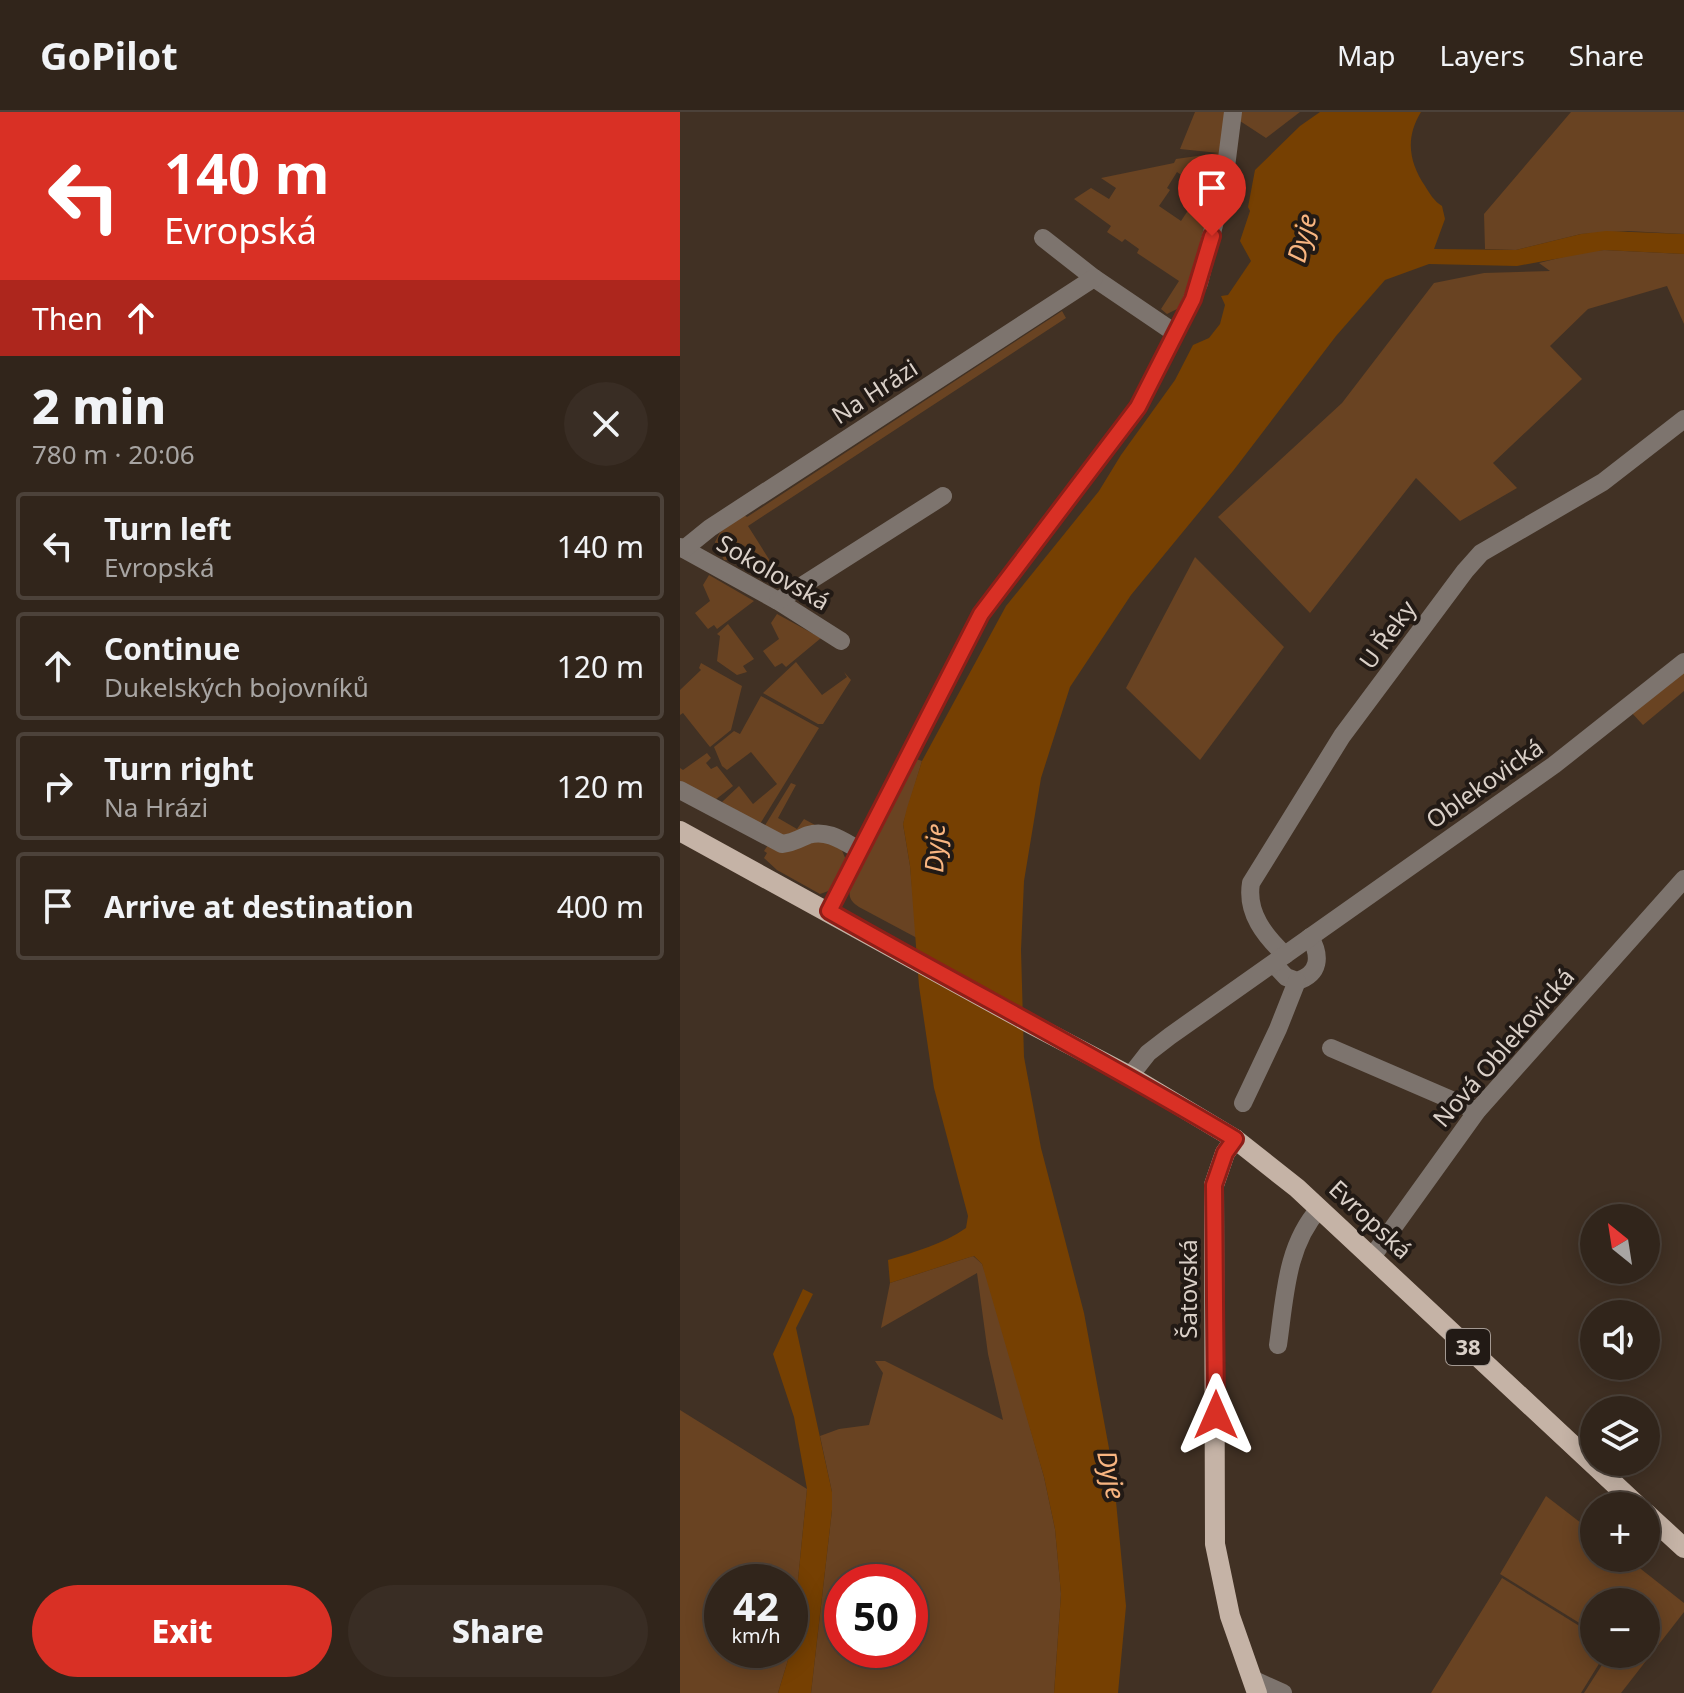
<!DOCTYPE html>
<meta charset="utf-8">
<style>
body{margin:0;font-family:"Noto Sans",sans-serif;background:#392d24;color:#f1f3f6;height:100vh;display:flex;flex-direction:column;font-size:30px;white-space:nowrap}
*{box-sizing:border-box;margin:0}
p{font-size:26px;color:#a8a5a3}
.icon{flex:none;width:44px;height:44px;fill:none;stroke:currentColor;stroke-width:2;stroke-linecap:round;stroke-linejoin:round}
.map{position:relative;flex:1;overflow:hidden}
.side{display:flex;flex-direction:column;background:#31251b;width:680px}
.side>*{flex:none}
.banner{background:#d93025;color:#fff;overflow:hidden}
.needle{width:52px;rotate:330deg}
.fabs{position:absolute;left:900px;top:1092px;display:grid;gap:16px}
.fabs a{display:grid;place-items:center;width:80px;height:80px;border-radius:50%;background:#31251b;box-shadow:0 4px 20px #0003,0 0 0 2px #4c423a;font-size:40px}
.speed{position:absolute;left:24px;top:1452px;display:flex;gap:16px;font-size:40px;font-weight:700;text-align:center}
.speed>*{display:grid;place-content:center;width:104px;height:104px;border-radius:50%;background:#31251b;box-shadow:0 4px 20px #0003,0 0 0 2px #4c423a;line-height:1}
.speed small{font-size:20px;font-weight:400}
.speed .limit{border:12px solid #d22;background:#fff;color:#111}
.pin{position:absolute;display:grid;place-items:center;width:68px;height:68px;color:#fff;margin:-82px -34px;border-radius:50% 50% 50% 0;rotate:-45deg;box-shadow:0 0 8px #0007}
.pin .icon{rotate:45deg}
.me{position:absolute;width:88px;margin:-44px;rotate:0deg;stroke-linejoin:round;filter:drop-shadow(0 0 6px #0008)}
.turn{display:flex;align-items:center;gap:28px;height:168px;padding:0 32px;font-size:36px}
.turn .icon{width:104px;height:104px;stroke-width:2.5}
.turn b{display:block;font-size:56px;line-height:68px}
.then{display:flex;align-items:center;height:76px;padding:0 32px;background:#0003;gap:16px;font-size:30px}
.round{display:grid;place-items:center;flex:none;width:84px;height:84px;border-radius:42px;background:#392d24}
.summary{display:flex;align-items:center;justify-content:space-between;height:136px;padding:0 32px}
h1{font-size:48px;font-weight:800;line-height:60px}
.action{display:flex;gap:16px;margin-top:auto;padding:16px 32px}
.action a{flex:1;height:92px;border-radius:48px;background:#d93025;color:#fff;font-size:32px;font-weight:800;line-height:92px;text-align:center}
.action a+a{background:#392d24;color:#f1f3f6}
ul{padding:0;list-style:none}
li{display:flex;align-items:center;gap:24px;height:108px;margin:0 16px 12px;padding:0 16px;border:4px solid #4c423a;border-radius:8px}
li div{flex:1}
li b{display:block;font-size:30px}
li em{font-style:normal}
header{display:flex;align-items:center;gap:48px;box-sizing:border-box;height:112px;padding:0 40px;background:#31251b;border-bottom:2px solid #4c423a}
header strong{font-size:38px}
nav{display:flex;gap:44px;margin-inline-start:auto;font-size:28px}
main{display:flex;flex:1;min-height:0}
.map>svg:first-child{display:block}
</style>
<header>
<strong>GoPilot</strong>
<nav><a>Map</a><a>Layers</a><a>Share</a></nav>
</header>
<main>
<section class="side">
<div class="banner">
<div class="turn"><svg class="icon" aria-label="left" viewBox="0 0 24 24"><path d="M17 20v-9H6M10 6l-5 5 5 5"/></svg><div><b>140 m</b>Evropská</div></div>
<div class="then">Then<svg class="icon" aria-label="ahead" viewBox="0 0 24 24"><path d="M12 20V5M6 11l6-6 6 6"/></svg></div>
</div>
<div class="summary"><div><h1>2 min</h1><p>780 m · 20:06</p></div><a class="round"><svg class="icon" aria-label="close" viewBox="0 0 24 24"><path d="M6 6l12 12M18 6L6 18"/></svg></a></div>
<ul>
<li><svg class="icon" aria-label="left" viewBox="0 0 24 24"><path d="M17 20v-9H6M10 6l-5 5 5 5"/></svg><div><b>Turn left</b><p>Evropská</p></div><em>140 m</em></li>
<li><svg class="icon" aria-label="ahead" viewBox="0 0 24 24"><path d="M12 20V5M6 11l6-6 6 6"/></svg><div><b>Continue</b><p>Dukelských bojovníků</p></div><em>120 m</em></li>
<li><svg class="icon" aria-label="right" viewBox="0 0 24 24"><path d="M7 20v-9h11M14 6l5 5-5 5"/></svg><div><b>Turn right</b><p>Na Hrázi</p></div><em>120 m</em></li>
<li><svg class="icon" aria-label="arrive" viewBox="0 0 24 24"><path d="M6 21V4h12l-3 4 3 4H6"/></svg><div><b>Arrive at destination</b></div><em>400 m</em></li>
</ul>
<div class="action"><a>Exit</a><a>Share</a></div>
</section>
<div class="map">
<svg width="1004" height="1581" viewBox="0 0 1004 1581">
<rect width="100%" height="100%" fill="#413124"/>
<g fill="#694322" fill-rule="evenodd">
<path d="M515 0H548C541 67 523 131 501 195L487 202 481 197 499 169 457 141 459 137 445 127 442 130 427 120 431 114 394 87 411 76 429 87 436 76 421 66 494 51 496 47 539 41 500 37ZM497 60 519 75 509 92 511 94 501 109 479 94 490 78 487 76Z"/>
<path d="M561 0H620L586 26 560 9Z"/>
<path d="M891 0H1004V122L948 119 901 122 836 138 805 137 804 102Z"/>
<path d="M924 138 1004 142V212L987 174 908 197 870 234 902 267 813 351 837 376 780 409 736 366 630 501 538 405 662 291 754 171 804 161 870 159 859 151 903 140Z"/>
<path d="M382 199 386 206 68 414 99 463 92 468 80 460 86 447 61 432 50 448H44L35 430 40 420 64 403 67 405Z"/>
<path d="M515 445 604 535 520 648 446 576Z"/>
<path d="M29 463 74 489 37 517 34 513 28 517 15 501 30 489 23 473Z"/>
<path d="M97 502 141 526 106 555 102 551 95 555 83 539 99 527 91 511Z"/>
<path d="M48 512 74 547 63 554 67 560 57 563 37 549 40 524 37 522Z"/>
<path d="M116 550 142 583 167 565 164 560 171 568 143 612H138L83 581Z"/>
<path d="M21 551 62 574 51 618 30 635 3 601 0 603V578L21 558 19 556Z"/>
<path d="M1004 557V579L963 613 951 600Z"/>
<path d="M81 584 139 616 80 712 42 690 59 674 73 692 97 672 71 640 47 658 42 654 34 635 54 619 60 622Z"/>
<path d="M27 641 31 646 26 651 31 657 37 654 53 674 35 688 0 669V656L3 658Z"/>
<path d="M236 647 242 649 223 712 230 754 237 826 179 795C168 788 168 782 172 770Z"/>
<path d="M111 671 116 673 98 706 117 717 124 707 135 713 108 725 84 715Z"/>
<path d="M135 726 161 736 168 753 154 777 140 782 97 758 84 746 87 741 84 739 88 733Z"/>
<path d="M293 1144 302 1152 310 1173 364 1365 375 1417 381 1482 374 1581H131L152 1398V1380L140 1324 159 1317 189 1313 203 1261 195 1249H205L323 1308 308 1242 297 1161 201 1216 210 1171ZM162 1470H230V1538H162Z"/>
<path d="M0 1298 127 1377 111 1538 98 1581H0ZM42 1470H110V1538H42Z"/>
<path d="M866 1384 914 1421V1446H947L1004 1491V1500L941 1581H904L929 1542H966V1490H914V1520L820 1462Z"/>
<path d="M822 1466 914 1523V1542H925L901 1581H751Z"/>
</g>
<g fill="#764002">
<path d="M640 0H741C725 26 729 50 745 74 750 82 754 89 762 94L765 107 754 137 836 138 901 122 926 119 1004 122V142L924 138 837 154 749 152 705 168 656 224 553 359 451 483 390 575 361 666 344 769 341 838 344 945 361 1036 404 1201 433 1358 446 1494 438 1581H374L381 1482 375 1417 364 1365 302 1152 294 1144 287 1146 210 1171 208 1148C235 1140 263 1132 286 1116L288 1104 254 976 239 874 230 754 223 712 227 696 242 649 326 494 419 379 441 343 495 268 513 233 529 226 540 212 545 193 541 184 548 183 571 149 560 129 570 99 568 95 575 58 620 14Z"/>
<path d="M123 1177 133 1182 116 1216 152 1380V1398L131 1581H98L111 1538 127 1377 114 1305 93 1242Z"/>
</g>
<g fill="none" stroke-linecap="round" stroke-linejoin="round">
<g stroke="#7d746e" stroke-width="18">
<path d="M363 126 414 166 495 221"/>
<path d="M0 435 98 489 161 529"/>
<path d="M4 437 30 416 414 166"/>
<path d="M98 489 263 384"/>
<path d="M0 678 102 732C113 731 119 727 128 723 147 717 163 729 179 738"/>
<path d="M149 799 301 502 458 295 506 201 519 171 543 78 553 0"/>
<path d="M605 843C585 824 566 801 571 771L662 624 785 459 801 441 923 370 1004 307"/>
<path d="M594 852 606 865 617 869C640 862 641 844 630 825"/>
<path d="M651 936 797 999"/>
<path d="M450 964 468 941 490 924 874 653 1004 550"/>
<path d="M563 991 598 917 617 869"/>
<path d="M692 1145 797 999 1004 767"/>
<path d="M598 1233C605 1185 606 1134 639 1097"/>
<path d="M572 1567 603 1581"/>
</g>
<g stroke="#c5b3a6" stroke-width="20">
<path d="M0 719 349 911 450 964 555 1027 617 1076 958 1394"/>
<path d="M555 1027 545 1041 534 1073 535 1432 550 1504 577 1581"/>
<path d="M966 1401 1004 1436"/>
</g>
</g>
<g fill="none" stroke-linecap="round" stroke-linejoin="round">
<g stroke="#8d1f18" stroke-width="20">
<path id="route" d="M532 124 513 187 458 295 301 502 149 799C284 876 422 947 555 1027L545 1041 534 1073 536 1303"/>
</g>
<use href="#route" stroke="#d93025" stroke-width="14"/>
</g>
<g text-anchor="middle" stroke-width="8" stroke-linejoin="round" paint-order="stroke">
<rect fill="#221a15" stroke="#a39992" stroke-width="2" x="766" y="1217" width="44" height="36" rx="6"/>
<g font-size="22" font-weight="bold" fill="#dad0c8">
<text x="788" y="1243">38</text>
</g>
<g font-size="24" fill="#dad0c8" stroke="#221a15">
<text transform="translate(195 280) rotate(-33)" y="8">Na Hrázi</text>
<text transform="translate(93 461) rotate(30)" y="8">Sokolovská</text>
<text transform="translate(708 523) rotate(-54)" y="8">U Řeky</text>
<text transform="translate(805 672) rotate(-35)" y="8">Oblekovická</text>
<text transform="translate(824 936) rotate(-49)" y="8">Nová Oblekovická</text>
<text transform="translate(690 1108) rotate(43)" y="8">Evropská</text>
<text transform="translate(509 1177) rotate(-90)" y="8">Šatovská</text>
</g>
<g font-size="26" font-style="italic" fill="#f8b580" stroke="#221a15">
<text transform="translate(622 126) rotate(-76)" y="9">Dyje</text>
<text transform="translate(255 736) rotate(-88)" y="9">Dyje</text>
<text transform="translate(431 1363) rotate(78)" y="9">Dyje</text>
</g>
</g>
</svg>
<div class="fabs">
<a><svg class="needle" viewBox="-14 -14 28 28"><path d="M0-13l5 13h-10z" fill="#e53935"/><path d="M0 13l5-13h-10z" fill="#a8a5a3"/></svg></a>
<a><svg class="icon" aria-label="sound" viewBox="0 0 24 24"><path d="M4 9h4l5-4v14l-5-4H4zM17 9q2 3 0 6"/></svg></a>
<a><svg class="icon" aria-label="layers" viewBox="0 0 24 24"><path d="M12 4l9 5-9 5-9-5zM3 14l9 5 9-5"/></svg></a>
<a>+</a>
<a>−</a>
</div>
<div class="speed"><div>42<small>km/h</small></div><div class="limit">50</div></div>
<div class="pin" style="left:532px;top:124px;background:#d93025"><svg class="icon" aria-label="arrive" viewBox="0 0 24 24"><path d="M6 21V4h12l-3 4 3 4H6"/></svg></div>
<svg class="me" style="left:536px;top:1303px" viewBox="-20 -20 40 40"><path d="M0-17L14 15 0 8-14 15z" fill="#d93025" stroke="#fff" stroke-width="4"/></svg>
</div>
</main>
